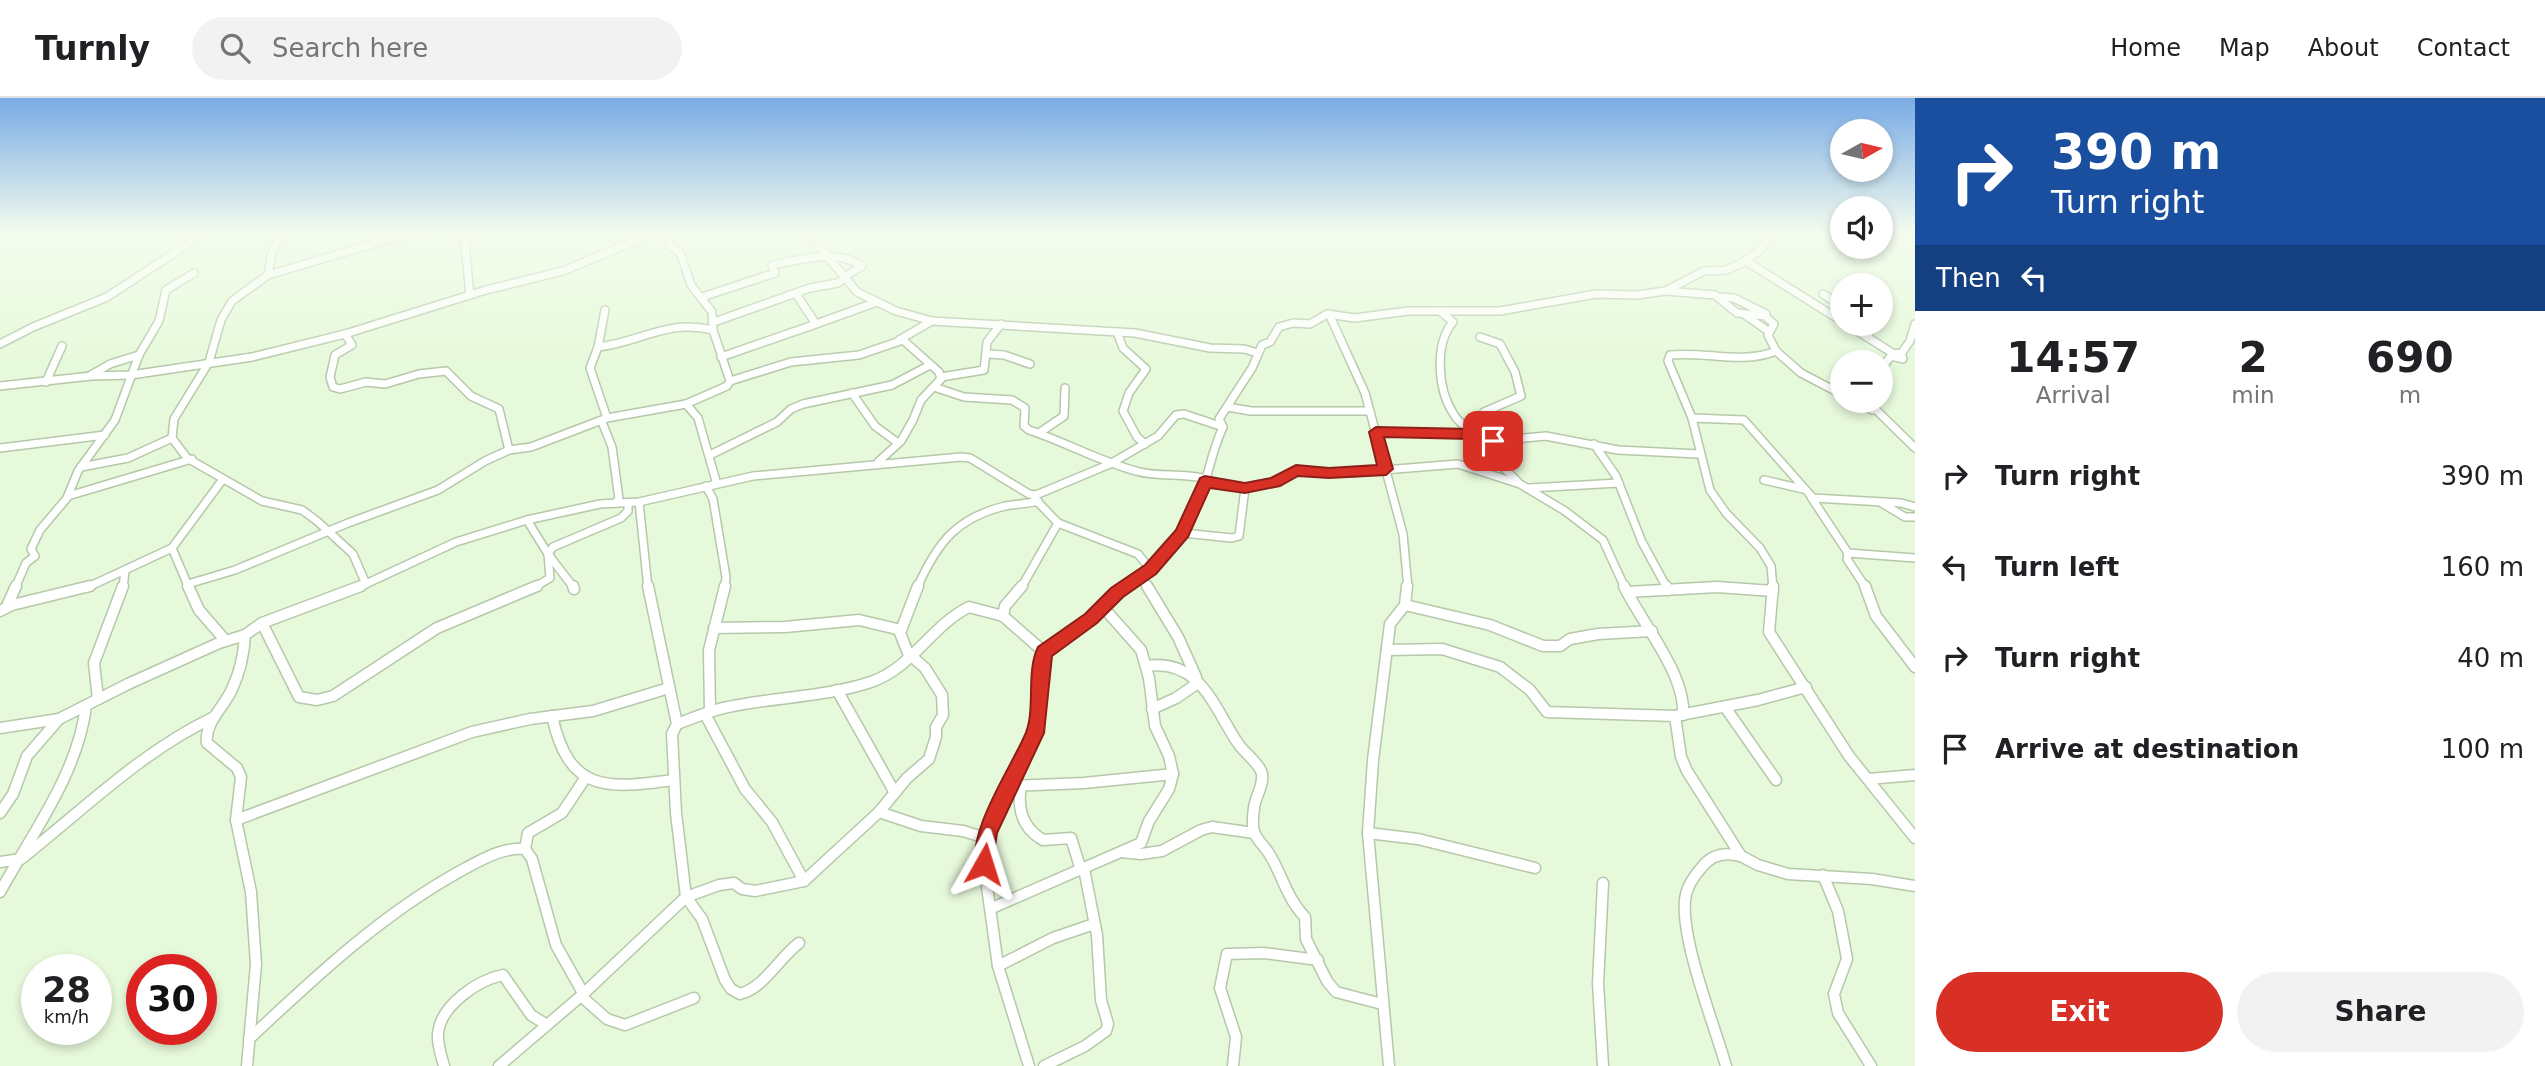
<!DOCTYPE html>
<meta charset="utf-8">
<style>
body{margin:0;font-family:"DejaVu Sans",sans-serif;background:#f2f2f2;color:#202124;height:100vh;display:flex;flex-direction:column;font-size:26px;white-space:nowrap}
*{box-sizing:border-box;margin:0}
p{font-size:23px;color:#757577}
.icon{flex:none;width:38px;height:38px;fill:none;stroke:currentColor;stroke-width:2;stroke-linecap:round;stroke-linejoin:round}
.map{position:relative;flex:1;overflow:hidden}
.drawer{display:flex;flex-direction:column;background:#fff;width:630px}
.drawer>*{flex:none}
.top-card{background:#1a4fa0;color:#fff;overflow:hidden}
.needle{width:46px;rotate:82deg}
.buttons{position:absolute;left:1830px;top:21px;display:grid;gap:14px}
.buttons a{display:grid;place-items:center;width:63px;height:63px;border-radius:50%;background:#fff;box-shadow:0 4px 10px #0003;font-size:35px}
.speed{position:absolute;left:21px;top:856px;display:flex;gap:14px;font-size:35px;font-weight:700;text-align:center}
.speed>*{display:grid;place-content:center;width:91px;height:91px;border-radius:50%;background:#fff;box-shadow:0 4px 10px #0003;line-height:1}
.speed small{font-size:18px;font-weight:400}
.speed .limit{border:10px solid #d22;background:#fff;color:#111}
.pin{position:absolute;display:grid;place-items:center;width:60px;height:60px;color:#fff;margin:-30px;border-radius:14px;box-shadow:0 4px 10px #0006}
.me{position:absolute;width:77px;margin:-38px;rotate:6deg;stroke-linejoin:round;filter:drop-shadow(0 0 5px #0008)}
.turn{display:flex;align-items:center;gap:24px;height:147px;padding:0 21px;font-size:32px}
.turn .icon{width:91px;height:91px;stroke-width:2.5}
.turn b{display:block;font-size:49px;line-height:60px}
.then{display:flex;align-items:center;height:66px;padding:0 21px;background:#0003;gap:14px;font-size:26px}
.eta{display:flex;justify-content:space-evenly;align-items:center;height:119px;text-align:center}
.eta b{font-size:42px;font-weight:700;line-height:49px}
.cta{display:flex;gap:14px;margin-top:auto;padding:14px 21px}
.cta a{flex:1;height:80px;border-radius:42px;background:#d93025;color:#fff;font-size:28px;font-weight:700;line-height:80px;text-align:center}
.cta a+a{background:#f2f2f2;color:#202124}
ul{padding:0;list-style:none}
li{display:flex;align-items:center;gap:21px;height:91px;padding:0 21px}
li div{flex:1}
li b{display:block;font-size:26px}
li em{font-style:normal}
header{display:flex;align-items:center;gap:42px;box-sizing:border-box;height:98px;padding:0 35px;background:#fff;border-bottom:2px solid #e0e0e0}
header strong{font-size:33px}
nav{display:flex;gap:38px;margin-inline-start:auto;font-size:24px}
.search{width:490px;height:63px;background:#f2f2f2;display:flex;align-items:center;gap:18px;box-sizing:border-box;padding:0 24px;border-radius:38px;color:#757577;font-size:26px}
main{display:flex;flex:1;min-height:0}
.map>svg:first-child{display:block}
</style>
<header>
<strong>Turnly</strong>
<div class="search"><svg class="icon" aria-label="search" viewBox="0 0 24 24"><circle cx="10" cy="10" r="6"/><path d="M15 15l6 6"/></svg>Search here</div>
<nav><a>Home</a><a>Map</a><a>About</a><a>Contact</a></nav>
</header>
<main>
<div class="map">
<svg width="1915" height="968" viewBox="0 0 1915 968">
<rect width="100%" height="100%" fill="#e6f9da"/>
<g fill="none" stroke-linecap="round" stroke-linejoin="round">
<g stroke="#b5c8aa" stroke-width="10">
<g id="street-far1">
<path d="M160 136H198"/>
<path d="M281 136 272 154 268 177 232 203 221 222 209 264 174 321 172 340 187 360 262 403 302 412 317 423 353 456 366 486"/>
<path d="M464 136 470 197"/>
<path d="M662 136 673 150 680 154 691 187 712 214 713 232 730 283"/>
<path d="M809 136 857 194 896 213 932 223 1135 235 1210 250 1244 251 1258 255"/>
<path d="M1746 163 1894 256 1902 255"/>
<path d="M268 177 386 142 423 136"/>
<path d="M1666 193 1715 197 1737 215 1765 218 1774 226 1768 237 1776 253C1741 267 1706 253 1670 257L1668 263 1692 320 1710 392 1726 415 1760 450 1771 468 1773 490"/>
<path d="M1823 196 1843 209"/>
<path d="M702 199 775 175 772 167C801 162 836 150 862 168L844 179"/>
<path d="M1721 199 1734 200 1766 216"/>
<path d="M605 212 598 249 590 270 607 320"/>
<path d="M1440 213 1453 224C1434 246 1438 292 1453 315 1457 323 1466 329 1472 336"/>
<path d="M1329 216 1365 295 1403 436 1408 490"/>
<path d="M1745 217 1768 233"/>
<path d="M714 224 810 190 838 185 845 180"/>
<path d="M816 226 877 204"/>
<path d="M1862 226 1869 238"/>
<path d="M1117 234 1123 250 1146 271 1129 295 1123 313 1137 339 1145 346"/>
<path d="M345 236 352 247 335 257 330 279 333 289 340 291 366 284 385 286 419 276 446 273 471 298 499 311 509 352"/>
<path d="M1480 239 1500 246 1515 274 1521 298 1484 314 1494 341"/>
<path d="M899 242 932 223"/>
<path d="M0 246 33 229 107 199 203 136"/>
<path d="M598 249C642 244 665 221 713 232"/>
<path d="M1776 253 1801 275 1843 297"/>
<path d="M987 256 1004 257 1030 266"/>
<path d="M721 259 816 226 796 196"/>
<path d="M1881 271 1891 258 1903 261 1901 256 1910 243 1915 226"/>
<path d="M91 277 110 266 139 257"/>
<path d="M941 279 984 272 987 244 1001 226"/>
<path d="M46 284 62 248"/>
<path d="M0 288 91 278 131 277 252 259 345 236 486 192 563 173 651 136"/>
<path d="M937 290 964 299 1012 302 1025 310 1024 328 1029 332C1065 344 1099 363 1136 373 1159 380 1183 374 1206 381"/>
<path d="M852 295 875 328 898 345"/>
<path d="M1855 303 1872 312"/>
<path d="M1867 303 1915 350"/>
<path d="M686 306 698 320 716 383 713 387"/>
<path d="M1227 309 1251 313H1370"/>
<path d="M1692 320 1744 322 1813 400 1901 405 1915 409"/>
<path d="M602 324 612 349 619 401 615 405"/>
<path d="M1376 334 1472 336 1503 342 1546 338 1618 352 1699 356"/>
<path d="M1039 335 1064 318 1065 290"/>
<path d="M1492 341 1498 364 1518 384"/>
<path d="M1594 346 1616 378 1642 444 1667 490"/>
<path d="M0 350 105 337"/>
<path d="M710 357 777 324 791 311 803 306 892 287 930 267"/>
<path d="M81 369 128 360 172 340"/>
<path d="M1764 382 1803 391"/>
<path d="M1205 384 1245 390 1274 385 1296 372 1347 375 1458 366 1520 386 1565 413 1603 442 1625 490"/>
<path d="M706 388 713 401 726 479 725 490"/>
<path d="M1529 390 1619 385"/>
<path d="M1036 397 1110 366 1158 338 1176 317 1184 316 1223 329"/>
<path d="M68 398 192 361"/>
<path d="M1811 399 1848 455 1847 461 1866 490"/>
<path d="M639 404 648 490"/>
<path d="M1880 404 1905 419H1915"/>
<path d="M527 422 548 456 550 480 533 490"/>
<path d="M1058 425 1138 456 1150 471"/>
<path d="M1183 435 1232 440 1239 438 1245 390"/>
<path d="M172 450 189 490"/>
<path d="M1848 455 1915 460"/>
<path d="M1141 477 1148 490"/>
<path d="M188 486 235 472 348 425 438 392 485 363 509 352 531 349 607 320 686 306 727 288 730 283 791 264 859 257 903 242 939 274 941 281 921 302 913 322 901 343 878 364"/>
<path d="M15 490 26 465 35 458 31 451 40 432 67 400 78 373 115 322 139 257 159 223 166 192 194 175"/>
<path d="M86 490 172 450 223 381"/>
<path d="M123 490 125 473"/>
<path d="M357 490 456 444 527 422 600 406 639 404 753 378 961 359 970 360 1029 396 1036 397 1035 401 1058 425 1021 490"/>
<path d="M574 490 548 456 553 449 621 420 628 413V406"/>
<path d="M917 490C937 445 956 420 1005 408 1016 406 1027 406 1038 403"/>
<path d="M1125 490C1165 460 1191 430 1206 381 1211 363 1215 346 1223 329L1219 321 1252 270 1262 247 1270 244 1279 229 1293 225 1310 226 1327 216 1355 220 1408 213H1500L1596 196 1637 197 1665 193 1704 173 1726 172 1740 166 1758 154 1774 136"/>
<path d="M1707 490H1725"/>
</g>
</g>
<g stroke="#b5c8aa" stroke-width="13">
<g id="street">
<path d="M188 488 199 512 225 542"/>
<path d="M573 488 574 491"/>
<path d="M648 488 677 626"/>
<path d="M1147 488 1178 539 1196 579"/>
<path d="M1624 488C1641 524 1686 576 1683 617"/>
<path d="M1666 488 1668 492"/>
<path d="M1773 488 1769 534 1849 658 1915 740"/>
<path d="M1865 488 1876 518 1915 569"/>
<path d="M1627 494 1717 489 1773 493"/>
<path d="M1405 507 1490 527 1543 548H1560L1570 541 1598 536 1652 533"/>
<path d="M7 508 16 488"/>
<path d="M0 513 12 507 90 488"/>
<path d="M1003 518 1005 508 1022 488"/>
<path d="M262 525 299 599 317 602 333 598 437 530 537 488"/>
<path d="M714 530 785 529 859 522 901 532"/>
<path d="M245 537C244 556 240 574 232 591 225 608 204 625 207 645L237 670 241 679 236 722 251 794 256 866 247 968"/>
<path d="M1387 552 1442 551 1500 569 1530 592 1547 614 1675 618 1758 602 1806 589"/>
<path d="M1146 568C1199 560 1213 607 1237 644 1243 654 1256 662 1261 673 1266 684 1255 699 1254 710 1253 717 1252 730 1255 736 1258 743 1264 748 1268 754 1282 775 1286 800 1305 819L1306 841 1327 883 1336 894 1382 906"/>
<path d="M837 592 895 695"/>
<path d="M98 601 94 565 123 488"/>
<path d="M1725 609 1776 682"/>
<path d="M1152 611 1176 600 1198 585"/>
<path d="M710 614 709 552 725 488"/>
<path d="M705 616 745 691 772 724 804 783"/>
<path d="M552 618C569 695 606 691 674 682"/>
<path d="M1675 618 1681 659 1687 673 1741 758 1758 767 1788 776 1872 781 1915 788"/>
<path d="M0 630 59 621 128 586 219 545 245 537 262 525 361 488"/>
<path d="M1868 681 1915 677"/>
<path d="M1021 687C1017 710 1022 730 1043 742L1071 740 1081 772"/>
<path d="M1011 688 1084 685 1173 676"/>
<path d="M879 714 921 728 963 733 986 740"/>
<path d="M0 715 13 696 27 658 59 621"/>
<path d="M236 722 472 634 530 621 593 613 669 590"/>
<path d="M1368 735 1418 741 1535 770"/>
<path d="M525 751 528 735 562 715 586 679"/>
<path d="M1121 754 1141 756 1162 753 1201 732 1212 729 1254 735"/>
<path d="M0 764 21 761C84 711 141 654 214 619"/>
<path d="M1823 777 1838 813 1847 861 1834 896 1838 915 1871 968"/>
<path d="M1603 785 1598 885 1603 968"/>
<path d="M0 794C32 736 78 675 86 608"/>
<path d="M992 810 1141 745 1149 723 1169 691 1173 676 1169 658 1155 628 1149 580 1141 552 1102 508"/>
<path d="M799 845C778 861 765 889 740 896L731 891 725 882 702 821 686 799 719 787 734 785 742 791 755 793 804 783 879 714 907 680 929 661 936 639V629L943 617 942 597 925 570 908 555 900 535 918 488"/>
<path d="M998 868 1053 840 1094 826"/>
<path d="M581 898 607 921 625 927 694 900"/>
<path d="M249 941C316 878 383 815 464 771 483 761 503 749 525 751L532 761 556 847 583 895"/>
<path d="M444 968C441 957 437 946 438 935 441 907 478 882 503 877L531 917 547 927"/>
<path d="M499 968 581 898 686 799 676 715 672 636 677 626C694 620 711 612 728 609 775 599 825 599 871 584 912 570 932 527 969 509L1003 518 1044 554"/>
<path d="M1029 968 998 868 984 767 985 748 996 714 1035 635 1044 554 1091 521 1127 488"/>
<path d="M1044 968 1085 948 1106 933 1108 926 1101 902 1097 837 1084 771"/>
<path d="M1233 968 1236 939 1220 890 1227 856 1264 855 1318 862"/>
<path d="M1389 968 1368 735 1373 662 1390 526 1405 507 1407 488"/>
<path d="M1726 968C1714 926 1681 843 1685 802 1686 790 1694 778 1702 769 1712 756 1725 754 1740 758"/>
</g>
</g>
<use href="#street-far1" stroke="#fff" stroke-width="7"/>
<use href="#street" stroke="#fff" stroke-width="10"/>
</g>
<linearGradient id="sky" x2="0" y2="1"><stop stop-color="#79abe5"/><stop offset="0.5" stop-color="#f4fcee"/><stop offset="1" stop-color="#f4fcee" stop-opacity="0"/></linearGradient>
<rect width="1915" height="271" fill="url(#sky)"/>
<path fill="#d93025" stroke="#8d1f18" stroke-width="2" d="M1376 329 1472 331 1498 340 1500 343 1493 348 1471 341 1384 339 1393 371 1386 377 1329 380 1298 378 1280 388 1245 395 1210 390 1188 439 1156 476 1123 499 1097 525 1052 558 1044 635 997 735 991 773 984 776 978 773C963 740 1010 671 1024 639 1037 613 1025 576 1038 549L1085 516 1111 490 1145 467 1176 432 1200 380 1205 378 1245 385 1271 380 1296 367 1329 370 1377 367 1369 334Z"/>
</svg>
<div class="buttons">
<a><svg class="needle" viewBox="-14 -14 28 28"><path d="M0-13l5 13h-10z" fill="#e53935"/><path d="M0 13l5-13h-10z" fill="#757577"/></svg></a>
<a><svg class="icon" aria-label="sound" viewBox="0 0 24 24"><path d="M4 9h4l5-4v14l-5-4H4zM17 9q2 3 0 6"/></svg></a>
<a>+</a>
<a>−</a>
</div>
<div class="speed"><div>28<small>km/h</small></div><div class="limit">30</div></div>
<div class="pin" style="left:1493px;top:343px;background:#d93025"><svg class="icon" aria-label="arrive" viewBox="0 0 24 24"><path d="M6 21V4h12l-3 4 3 4H6"/></svg></div>
<svg class="me" style="left:984px;top:766px" viewBox="-20 -20 40 40"><path d="M0-17L14 15 0 8-14 15z" fill="#d93025" stroke="#fff" stroke-width="4"/></svg>
</div>
<section class="drawer">
<div class="top-card">
<div class="turn"><svg class="icon" aria-label="right" viewBox="0 0 24 24"><path d="M7 20v-9h11M14 6l5 5-5 5"/></svg><div><b>390 m</b>Turn right</div></div>
<div class="then">Then<svg class="icon" aria-label="left" viewBox="0 0 24 24"><path d="M17 20v-9H6M10 6l-5 5 5 5"/></svg></div>
</div>
<div class="eta">
<div><b>14:57</b><p>Arrival</p></div>
<div><b>2</b><p>min</p></div>
<div><b>690</b><p>m</p></div>
</div>
<ul>
<li><svg class="icon" aria-label="right" viewBox="0 0 24 24"><path d="M7 20v-9h11M14 6l5 5-5 5"/></svg><div><b>Turn right</b></div><em>390 m</em></li>
<li><svg class="icon" aria-label="left" viewBox="0 0 24 24"><path d="M17 20v-9H6M10 6l-5 5 5 5"/></svg><div><b>Turn left</b></div><em>160 m</em></li>
<li><svg class="icon" aria-label="right" viewBox="0 0 24 24"><path d="M7 20v-9h11M14 6l5 5-5 5"/></svg><div><b>Turn right</b></div><em>40 m</em></li>
<li><svg class="icon" aria-label="arrive" viewBox="0 0 24 24"><path d="M6 21V4h12l-3 4 3 4H6"/></svg><div><b>Arrive at destination</b></div><em>100 m</em></li>
</ul>
<div class="cta"><a>Exit</a><a>Share</a></div>
</section>
</main>
